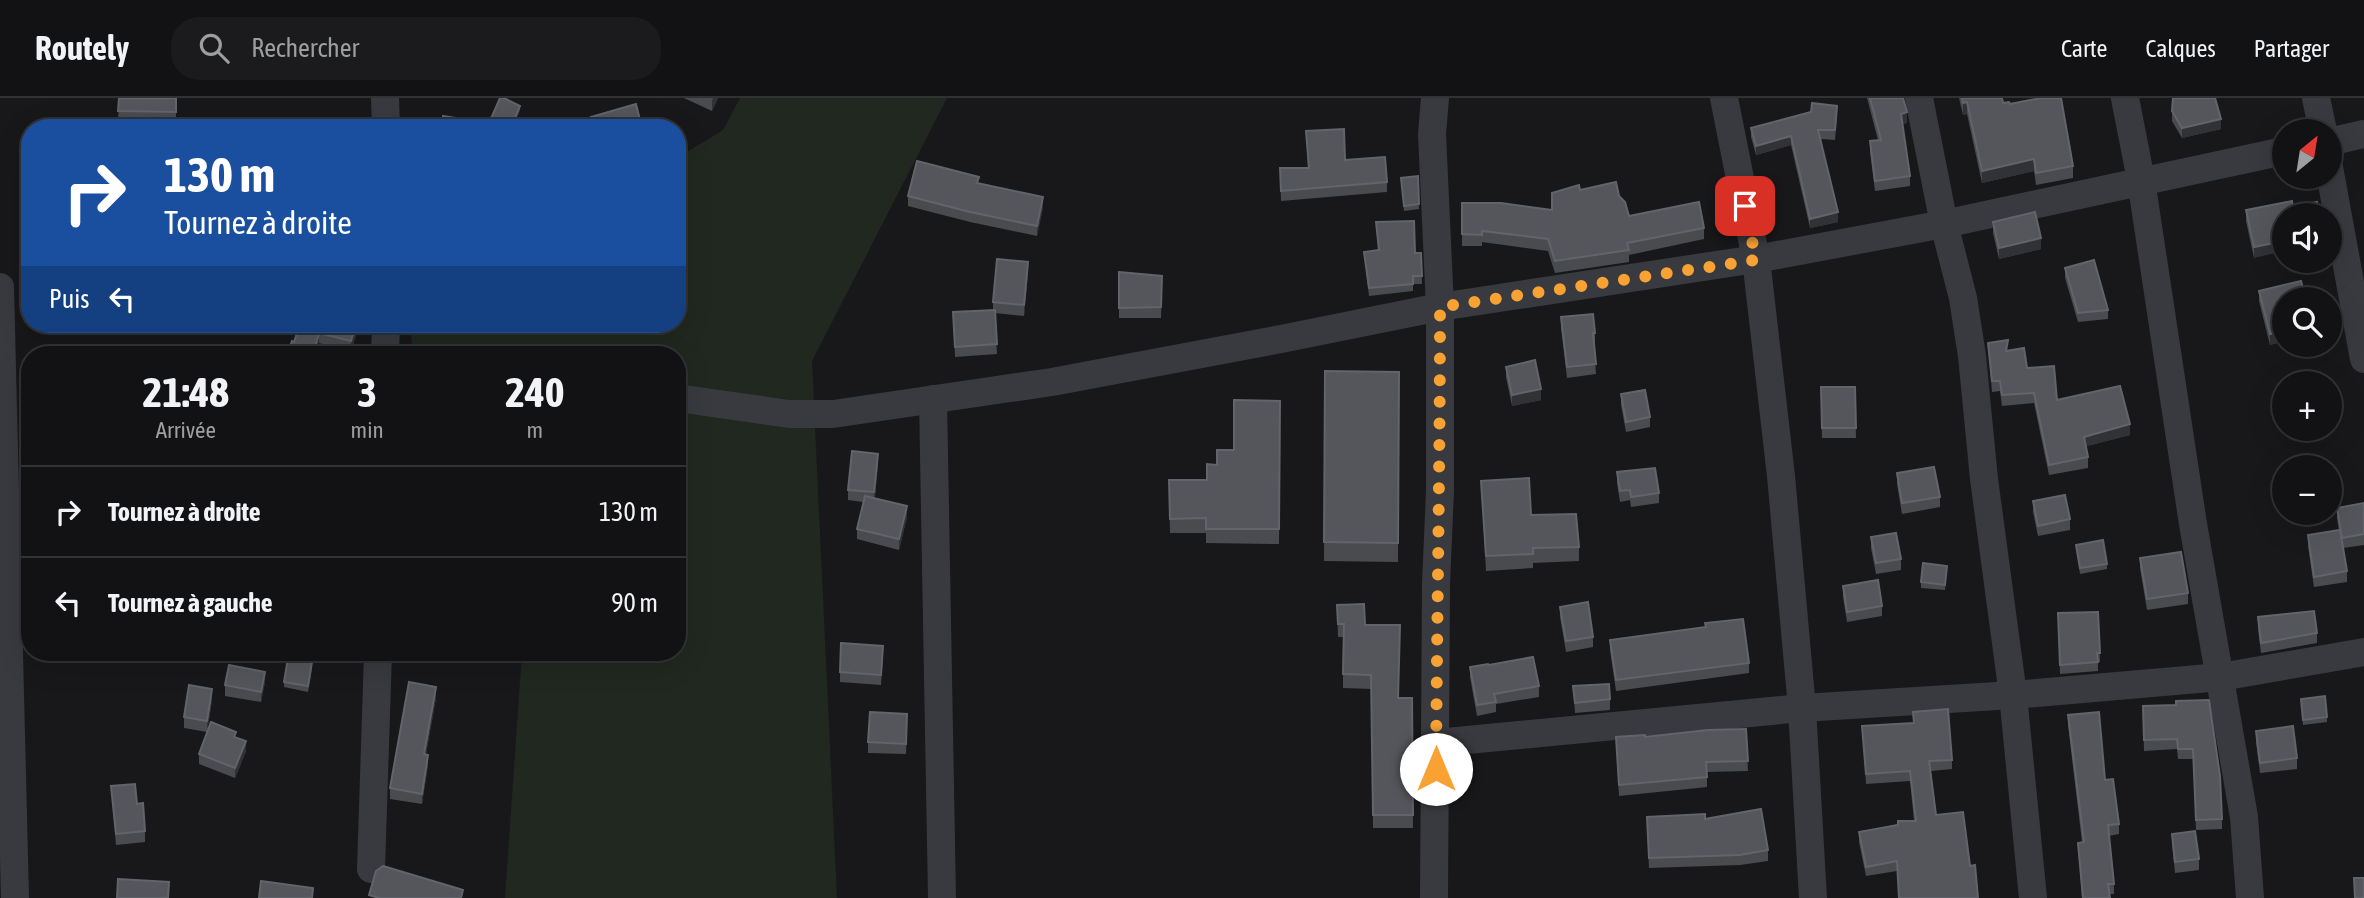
<!DOCTYPE html>
<html lang="fr">
<meta charset="utf-8">
<style>
body{margin:0;font-family:"Asap Condensed",sans-serif;background:#1b1b1d;color:#f1f3f6;height:100vh;display:flex;flex-direction:column;font-size:26px;white-space:nowrap}
*{box-sizing:border-box;margin:0}
p{font-size:23px;color:#9c9ea0}
.icon{flex:none;width:38px;height:38px;fill:none;stroke:currentColor;stroke-width:2;stroke-linecap:round;stroke-linejoin:round}
.map{position:relative;flex:1;overflow:hidden}
.side{position:absolute;left:21px;top:248px;width:665px;height:315px;display:flex;flex-direction:column;background:#121214;border-radius:28px;box-shadow:0 7px 28px #0002,0 0 0 2px #313234}
.side>*{flex:none}
.top-card{position:absolute;left:21px;top:21px;width:665px;height:214px;border-radius:28px;box-shadow:0 7px 28px #0002,0 0 0 2px #313234;background:#1a4fa0;color:#fff;overflow:hidden}
.needle{width:46px;rotate:30deg}
.fabs{position:absolute;left:2272px;top:21px;display:grid;gap:14px}
.fabs a{display:grid;place-items:center;width:70px;height:70px;border-radius:50%;background:#121214;box-shadow:0 7px 28px #0002,0 0 0 2px #313234;font-size:35px}
.pin{position:absolute;display:grid;place-items:center;width:60px;height:60px;color:#fff;margin:-30px;border-radius:14px;box-shadow:0 4px 10px #0006}
.me{position:absolute;width:77px;margin:-38px;rotate:0deg;stroke-linejoin:round;filter:drop-shadow(0 0 5px #0008)}
.turn{display:flex;align-items:center;gap:24px;height:147px;padding:0 28px;font-size:32px}
.turn .icon{width:91px;height:91px;stroke-width:2.5}
.turn b{display:block;font-size:49px;line-height:60px}
.then{display:flex;align-items:center;height:66px;padding:0 28px;background:#0003;gap:14px;font-size:26px}
.eta{display:flex;justify-content:space-evenly;align-items:center;height:119px;text-align:center}
.eta b{font-size:42px;font-weight:700;line-height:49px}
ul{padding:0;list-style:none}
li{display:flex;align-items:center;gap:21px;height:91px;padding:0 28px;border-top:2px solid #313234}
li div{flex:1}
li b{display:block;font-size:26px}
li em{font-style:normal}
header{display:flex;align-items:center;gap:42px;box-sizing:border-box;height:98px;padding:0 35px;background:#121214;border-bottom:2px solid #313234}
header strong{font-size:33px}
nav{display:flex;gap:38px;margin-inline-start:auto;font-size:24px}
.search{width:490px;height:63px;background:#1b1b1d;display:flex;align-items:center;gap:18px;box-sizing:border-box;padding:0 24px;border-radius:28px;color:#9c9ea0;font-size:26px}
.map>svg:first-child{display:block}
</style>
<header>
<strong>Routely</strong>
<div class="search"><svg class="icon" aria-label="search" viewBox="0 0 24 24"><circle cx="10" cy="10" r="6"/><path d="M15 15l6 6"/></svg>Rechercher</div>
<nav><a>Carte</a><a>Calques</a><a>Partager</a></nav>
</header>
<div class="map">
<svg width="2364" height="800" viewBox="0 0 2364 800">
<rect width="100%" height="100%" fill="#18181a"/>
<path fill="#202820" d="M740 0H947L812 263 837 800H505L522 555H677V257H413L410 226H677V60L723 32Z"/>
<g fill="none" stroke-linecap="round" stroke-linejoin="round">
<g stroke="#393a3f" stroke-width="28">
<path d="M385 0 386 30"/>
<path d="M1724 0 1756 161 1781 378 1802 610 1813 800"/>
<path d="M1919 0 1944 126 1963 200 1972 258 1984 381 2013 597 2033 800"/>
<path d="M2125 0 2141 82 2193 426 2244 719 2250 800"/>
<path d="M2316 0 2323 33"/>
<path d="M2329 44 2364 36"/>
<path d="M2329 69 2364 261"/>
<path d="M0 189 15 800"/>
<path d="M385 257 386 226"/>
<path d="M677 300 789 316H833L1052 284 1281 241 1440 209 1756 161 1944 126 2284 53"/>
<path d="M933 301 942 800"/>
<path d="M1436 645 1802 610 2013 597 2221 579 2364 554"/>
<path d="M371 771 378 555"/>
<path d="M1434 800 1436 486 1440 393V209L1432 36 1435 0"/>
</g>
</g>
<g fill="#494b4f">
<path d="M119 0H176V25L118 23Z"/>
<path d="M684 0H718L712 13Z"/>
<path d="M1867 0H1903L1907 25 1902 26 1910 78V88L1875 93 1870 54V43L1878 42Z"/>
<path d="M1959 0H2002L2003 5 2010 6 2073 68V80L2036 87 2034 73 1982 85 1967 16 1963 17Z"/>
<path d="M2172 13 2221 31 2182 40 2172 23Z"/>
<path d="M1837 17 1835 42 1821 41 1838 124 1810 130 1791 47 1756 57 1751 39V30Z"/>
<path d="M1306 33 1345 62 1387 84V94L1281 103 1280 70H1308Z"/>
<path d="M1418 78 1419 111 1404 113 1401 80Z"/>
<path d="M979 86 1043 110 1037 138 970 124 908 108V98Z"/>
<path d="M1580 92 1619 98 1629 118 1704 130V141L1629 157V164L1555 175 1548 153 1482 144V148H1462V105L1552 112Z"/>
<path d="M2293 109 2254 160 2246 123V112Z"/>
<path d="M1376 124 1415 155H1421L1422 186H1413V193L1369 198 1364 154 1378 152Z"/>
<path d="M1993 124 2041 151 1999 161 1993 135Z"/>
<path d="M2065 170 2108 212V221L2078 224 2065 180Z"/>
<path d="M1119 174 1162 178 1161 220H1119Z"/>
<path d="M1028 175 1024 218 995 215 997 256 955 259 953 214 993 212V204Z"/>
<path d="M2259 193 2284 201V243L2270 247 2259 203Z"/>
<path d="M1561 219 1595 235V246H1594L1596 276 1567 280 1561 230Z"/>
<path d="M300 226H359L351 254 319 245 316 257 294 244Z"/>
<path d="M1988 245 2008 253 2027 270 2057 302 2130 337 2086 348 2088 359V370L2049 377 2034 305 2002 308 2000 293 1992 294Z"/>
<path d="M1506 269 1541 302 1512 308 1506 279Z"/>
<path d="M1325 273 1399 274 1398 464 1324 463Z"/>
<path d="M1821 289H1855L1856 340H1822Z"/>
<path d="M1621 296 1650 319V329L1626 334 1621 307Z"/>
<path d="M1280 303 1279 446 1206 445V435H1170L1169 382H1207L1217 367 1234 352Z"/>
<path d="M21 355H30V412H22Z"/>
<path d="M878 366 875 400 907 419 899 452 857 441V431L863 404 848 402V392Z"/>
<path d="M1617 374 1659 395V405L1631 409 1630 402 1620 404 1617 385Z"/>
<path d="M1897 375 1940 399V409L1902 416 1897 386Z"/>
<path d="M1481 383 1579 449V463L1533 465V470L1486 473Z"/>
<path d="M2033 403 2070 421V432L2038 438 2033 414Z"/>
<path d="M2364 405V447L2343 450 2347 473V484L2314 489 2308 448V437L2339 433 2337 420V410Z"/>
<path d="M1871 439 1901 461V472L1876 476 1871 450Z"/>
<path d="M2076 447 2107 466V471L2080 476Z"/>
<path d="M2140 460 2188 495V506L2147 512 2140 470Z"/>
<path d="M1947 473 1945 492 1921 490V484Z"/>
<path d="M1843 488 1882 508V518L1847 524 1843 499Z"/>
<path d="M1337 507 1365 527 1398 600H1412L1413 730H1373L1371 591 1343 590V539H1338Z"/>
<path d="M1560 509 1593 539V549L1566 554 1560 519Z"/>
<path d="M2098 514 2100 564H2098V573L2060 576 2058 515Z"/>
<path d="M2258 519 2317 535V545L2261 555 2258 530Z"/>
<path d="M1610 542 1749 565V575L1616 593 1610 552Z"/>
<path d="M883 558 881 587 840 584V574Z"/>
<path d="M1489 567 1539 588V599L1496 606V614L1477 618 1470 579V569Z"/>
<path d="M312 570 308 594 284 589V584Z"/>
<path d="M265 584 261 604 225 598V587Z"/>
<path d="M1573 588 1610 601V612L1575 615Z"/>
<path d="M436 600 426 656 428 667 422 706 390 701V690Z"/>
<path d="M2301 601 2327 619V624L2303 627Z"/>
<path d="M212 602 207 634 184 630V619Z"/>
<path d="M2176 607 2222 721V731L2196 732 2193 661H2178L2177 651 2144 653 2143 608Z"/>
<path d="M1913 614 1952 662V671L1931 673 1936 717 1897 773 1866 778 1859 744V734L1914 723 1910 683 1866 686 1862 628 1913 625Z"/>
<path d="M2068 617 2105 682 2119 726V736L2109 738 2114 786V796H2110V800H2082L2078 745 2082 744 2068 627Z"/>
<path d="M907 626 906 656 868 655V644Z"/>
<path d="M1746 631 1748 673 1707 674V689L1619 698 1616 639H1645Z"/>
<path d="M2256 633 2297 660V671L2260 675 2256 644Z"/>
<path d="M236 639 246 653 235 680 199 666V656Z"/>
<path d="M111 688 137 706 145 733V744L116 747Z"/>
<path d="M1705 721 1768 752V763L1740 767 1649 770 1647 729Z"/>
<path d="M2172 736 2199 761V772L2175 775 2172 746Z"/>
</g>
<g fill="#313235">
<path d="M713 0H718L712 13V3Z"/>
<path d="M1967 4V16L1963 17V5Z"/>
<path d="M520 8V13L513 30H511Z"/>
<path d="M1907 14V25L1901 26V16Z"/>
<path d="M2221 21V31L2182 40V30Z"/>
<path d="M1791 38V47L1756 57V48Z"/>
<path d="M2034 61V73L1982 85V73Z"/>
<path d="M1043 99V110L1037 138V128Z"/>
<path d="M1838 114V124L1810 130V121Z"/>
<path d="M2041 140V151L1999 161V150Z"/>
<path d="M2284 143V153L2254 160V149Z"/>
<path d="M1028 164V175L1024 218V207Z"/>
<path d="M356 226H359L351 254V243Z"/>
<path d="M2284 233V243L2270 247V236Z"/>
<path d="M319 235V245L316 257H313Z"/>
<path d="M1541 291V302L1512 308V297Z"/>
<path d="M2130 326V337L2084 349V339Z"/>
<path d="M878 356V366L874 405V394Z"/>
<path d="M907 408V419L899 452V441Z"/>
<path d="M265 574V584L261 604V594Z"/>
<path d="M436 589V600L424 667V656Z"/>
<path d="M212 591V602L207 634V623Z"/>
<path d="M246 643V653L235 680V670Z"/>
<path d="M428 657V667L422 706V696Z"/>
</g>
<g fill="#54565b" stroke="#61646a" stroke-width="2">
<path d="M119 0H176V14L118 13Z"/>
<path d="M500 0H504L520 8 511 30H499L496 28V26L489 25Z"/>
<path d="M1870 0H1903L1907 14 1901 16 1910 78 1875 83 1870 43 1881 42Z"/>
<path d="M1962 0H2002L2003 5 2009 4 2010 6 2041 0H2061L2073 68 2036 75 2034 61 1982 73 1967 4 1963 5Z"/>
<path d="M2173 0H2215L2221 21 2182 30 2172 13Z"/>
<path d="M1812 5 1837 8 1835 32H1818L1838 114 1810 121 1791 38 1756 48 1751 30 1811 14Z"/>
<path d="M636 6 642 30H594L591 19Z"/>
<path d="M443 18 496 26V30H442Z"/>
<path d="M1344 31 1345 62 1385 59 1387 84 1281 93 1280 70H1309L1306 33Z"/>
<path d="M917 63 979 79 977 85 1043 99 1037 128 970 114 908 98Z"/>
<path d="M1418 78 1419 106 1404 108 1401 80Z"/>
<path d="M1616 84 1619 98 1625 104 1629 118 1699 104 1704 130 1627 145 1629 152 1555 163 1548 141 1482 133V137L1462 136V105H1501L1552 112V95L1579 87 1580 92Z"/>
<path d="M2292 103 2293 109 2317 104 2320 117H2284V143L2254 149 2246 112Z"/>
<path d="M2035 114 2041 140 1999 150 1993 124Z"/>
<path d="M1414 123 1415 155H1421L1422 178H1413V186L1369 190 1364 154 1379 152 1376 124Z"/>
<path d="M997 161 1028 164 1024 207 993 204Z"/>
<path d="M2094 162 2108 212 2078 215 2065 170Z"/>
<path d="M1119 174 1162 178 1161 209 1119 210Z"/>
<path d="M2301 183 2306 201H2284V233L2270 236 2259 193Z"/>
<path d="M995 212 997 246 955 249 953 214Z"/>
<path d="M1593 216 1595 235H1593L1596 266 1567 269 1561 219Z"/>
<path d="M300 226H356L351 243 319 235 313 257H287L292 243 294 244Z"/>
<path d="M2008 242 2006 253 2024 250 2027 270 2054 268 2057 302 2120 288 2130 326 2084 339 2088 359 2049 367 2034 295 2002 297 2000 283H1992L1988 245Z"/>
<path d="M240 250 262 257H237Z"/>
<path d="M1535 262 1541 291 1512 297 1506 269Z"/>
<path d="M1325 273 1399 274 1398 445 1324 444Z"/>
<path d="M1821 289H1855L1856 330H1822Z"/>
<path d="M1645 292 1650 319 1626 324 1621 296Z"/>
<path d="M1234 302 1280 303 1279 431H1206V420L1170 421 1169 382H1207V366L1217 367V352H1234Z"/>
<path d="M852 353 878 356 874 394 848 392Z"/>
<path d="M21 355H30V401H22Z"/>
<path d="M1934 369 1940 399 1902 405 1897 375Z"/>
<path d="M1655 370 1659 395 1631 399 1630 392 1620 393 1617 374Z"/>
<path d="M1529 380 1531 417 1576 416 1579 449 1533 450V456L1486 458 1481 383Z"/>
<path d="M2065 397 2070 421 2038 428 2033 403Z"/>
<path d="M865 398 907 408 899 441 857 431Z"/>
<path d="M2364 405V436L2342 440 2337 410Z"/>
<path d="M2340 432 2347 473 2314 479 2308 437Z"/>
<path d="M1896 435 1901 461 1876 465 1871 439Z"/>
<path d="M2103 442 2107 466 2080 470 2076 447Z"/>
<path d="M2181 454 2188 495 2147 501 2140 460Z"/>
<path d="M1923 465 1947 468 1945 487 1921 484Z"/>
<path d="M1878 482 1882 508 1847 514 1843 488Z"/>
<path d="M1588 504 1593 539 1566 543 1560 509Z"/>
<path d="M1364 506 1365 527H1400L1398 600H1412L1413 717H1373L1371 577 1343 576 1344 526H1338L1337 507Z"/>
<path d="M2314 513 2317 535 2261 545 2258 519Z"/>
<path d="M2098 514 2100 555H2097L2098 564 2060 567 2058 515Z"/>
<path d="M1743 521 1749 565 1616 582 1610 542 1706 529 1705 525Z"/>
<path d="M841 545 883 548 881 577 840 574Z"/>
<path d="M1533 559 1539 588 1494 596 1496 604 1477 607 1470 569 1488 566 1489 567Z"/>
<path d="M288 560 312 564 308 588 284 584Z"/>
<path d="M229 567 265 574 261 594 225 587Z"/>
<path d="M409 584 436 589 424 656 428 657 422 696 390 690Z"/>
<path d="M1609 586 1610 601 1575 605 1573 588Z"/>
<path d="M189 587 212 591 207 623 184 619Z"/>
<path d="M2325 598 2327 619 2303 622 2301 601Z"/>
<path d="M2209 602 2220 678 2222 721 2196 722 2193 651H2178L2177 641 2144 642 2143 608 2176 607V603Z"/>
<path d="M1948 611 1952 662 1929 663 1936 717 1963 714 1970 768 1975 767 1978 800H1899L1897 763 1866 769 1859 734 1898 727V723H1916L1910 673 1866 676 1862 628 1914 625 1913 614Z"/>
<path d="M870 614 907 616 906 646 868 644Z"/>
<path d="M2099 614 2105 682 2113 681 2119 726 2108 727 2114 786H2108L2110 800H2083L2078 745 2084 744 2068 617Z"/>
<path d="M211 624 236 634 234 639 246 643 235 670 199 656Z"/>
<path d="M2293 628 2297 660 2260 665 2256 633Z"/>
<path d="M1746 631 1748 663 1706 664 1707 679 1619 687 1616 639 1645 637V639L1708 632Z"/>
<path d="M135 686 137 706 143 705 145 733 116 736 111 688Z"/>
<path d="M1761 711 1768 752 1740 757 1649 760 1647 719 1705 716V721Z"/>
<path d="M2195 733 2199 761 2175 764 2172 736Z"/>
<path d="M383 768 463 792 461 800H379L369 797 376 773Z"/>
<path d="M2354 780H2364V800H2355Z"/>
<path d="M118 781 169 784 168 800H117Z"/>
<path d="M261 783 313 790 312 800H259Z"/>
</g>
<g fill="none" stroke-linecap="round" stroke-linejoin="round">
<path stroke="#f7a233" stroke-width="12" stroke-dasharray="0 21.6" d="M1436 671C1437 517 1440 363 1440 209L1756 162 1745 108"/>
</g>
</svg>
<div class="fabs">
<a><svg class="needle" viewBox="-14 -14 28 28"><path d="M0-13l5 13h-10z" fill="#e53935"/><path d="M0 13l5-13h-10z" fill="#9c9ea0"/></svg></a>
<a><svg class="icon" aria-label="sound" viewBox="0 0 24 24"><path d="M4 9h4l5-4v14l-5-4H4zM17 9q2 3 0 6"/></svg></a>
<a><svg class="icon" aria-label="search" viewBox="0 0 24 24"><circle cx="10" cy="10" r="6"/><path d="M15 15l6 6"/></svg></a>
<a>+</a>
<a>−</a>
</div>
<div class="pin" style="left:1745px;top:108px;background:#d93025"><svg class="icon" aria-label="arrive" viewBox="0 0 24 24"><path d="M6 21V4h12l-3 4 3 4H6"/></svg></div>
<svg class="me" style="left:1436px;top:671px" viewBox="-20 -20 40 40"><circle r="19" fill="#fff"/><path d="M0-13L10 11 0 6-10 11z" fill="#f7a233"/></svg>
<div class="top-card">
<div class="turn"><svg class="icon" aria-label="right" viewBox="0 0 24 24"><path d="M7 20v-9h11M14 6l5 5-5 5"/></svg><div><b>130 m</b>Tournez à droite</div></div>
<div class="then">Puis<svg class="icon" aria-label="left" viewBox="0 0 24 24"><path d="M17 20v-9H6M10 6l-5 5 5 5"/></svg></div>
</div>
<section class="side">
<div class="eta">
<div><b>21:48</b><p>Arrivée</p></div>
<div><b>3</b><p>min</p></div>
<div><b>240</b><p>m</p></div>
</div>
<ul>
<li><svg class="icon" aria-label="right" viewBox="0 0 24 24"><path d="M7 20v-9h11M14 6l5 5-5 5"/></svg><div><b>Tournez à droite</b></div><em>130 m</em></li>
<li><svg class="icon" aria-label="left" viewBox="0 0 24 24"><path d="M17 20v-9H6M10 6l-5 5 5 5"/></svg><div><b>Tournez à gauche</b></div><em>90 m</em></li>
</ul>
</section>
</div>
